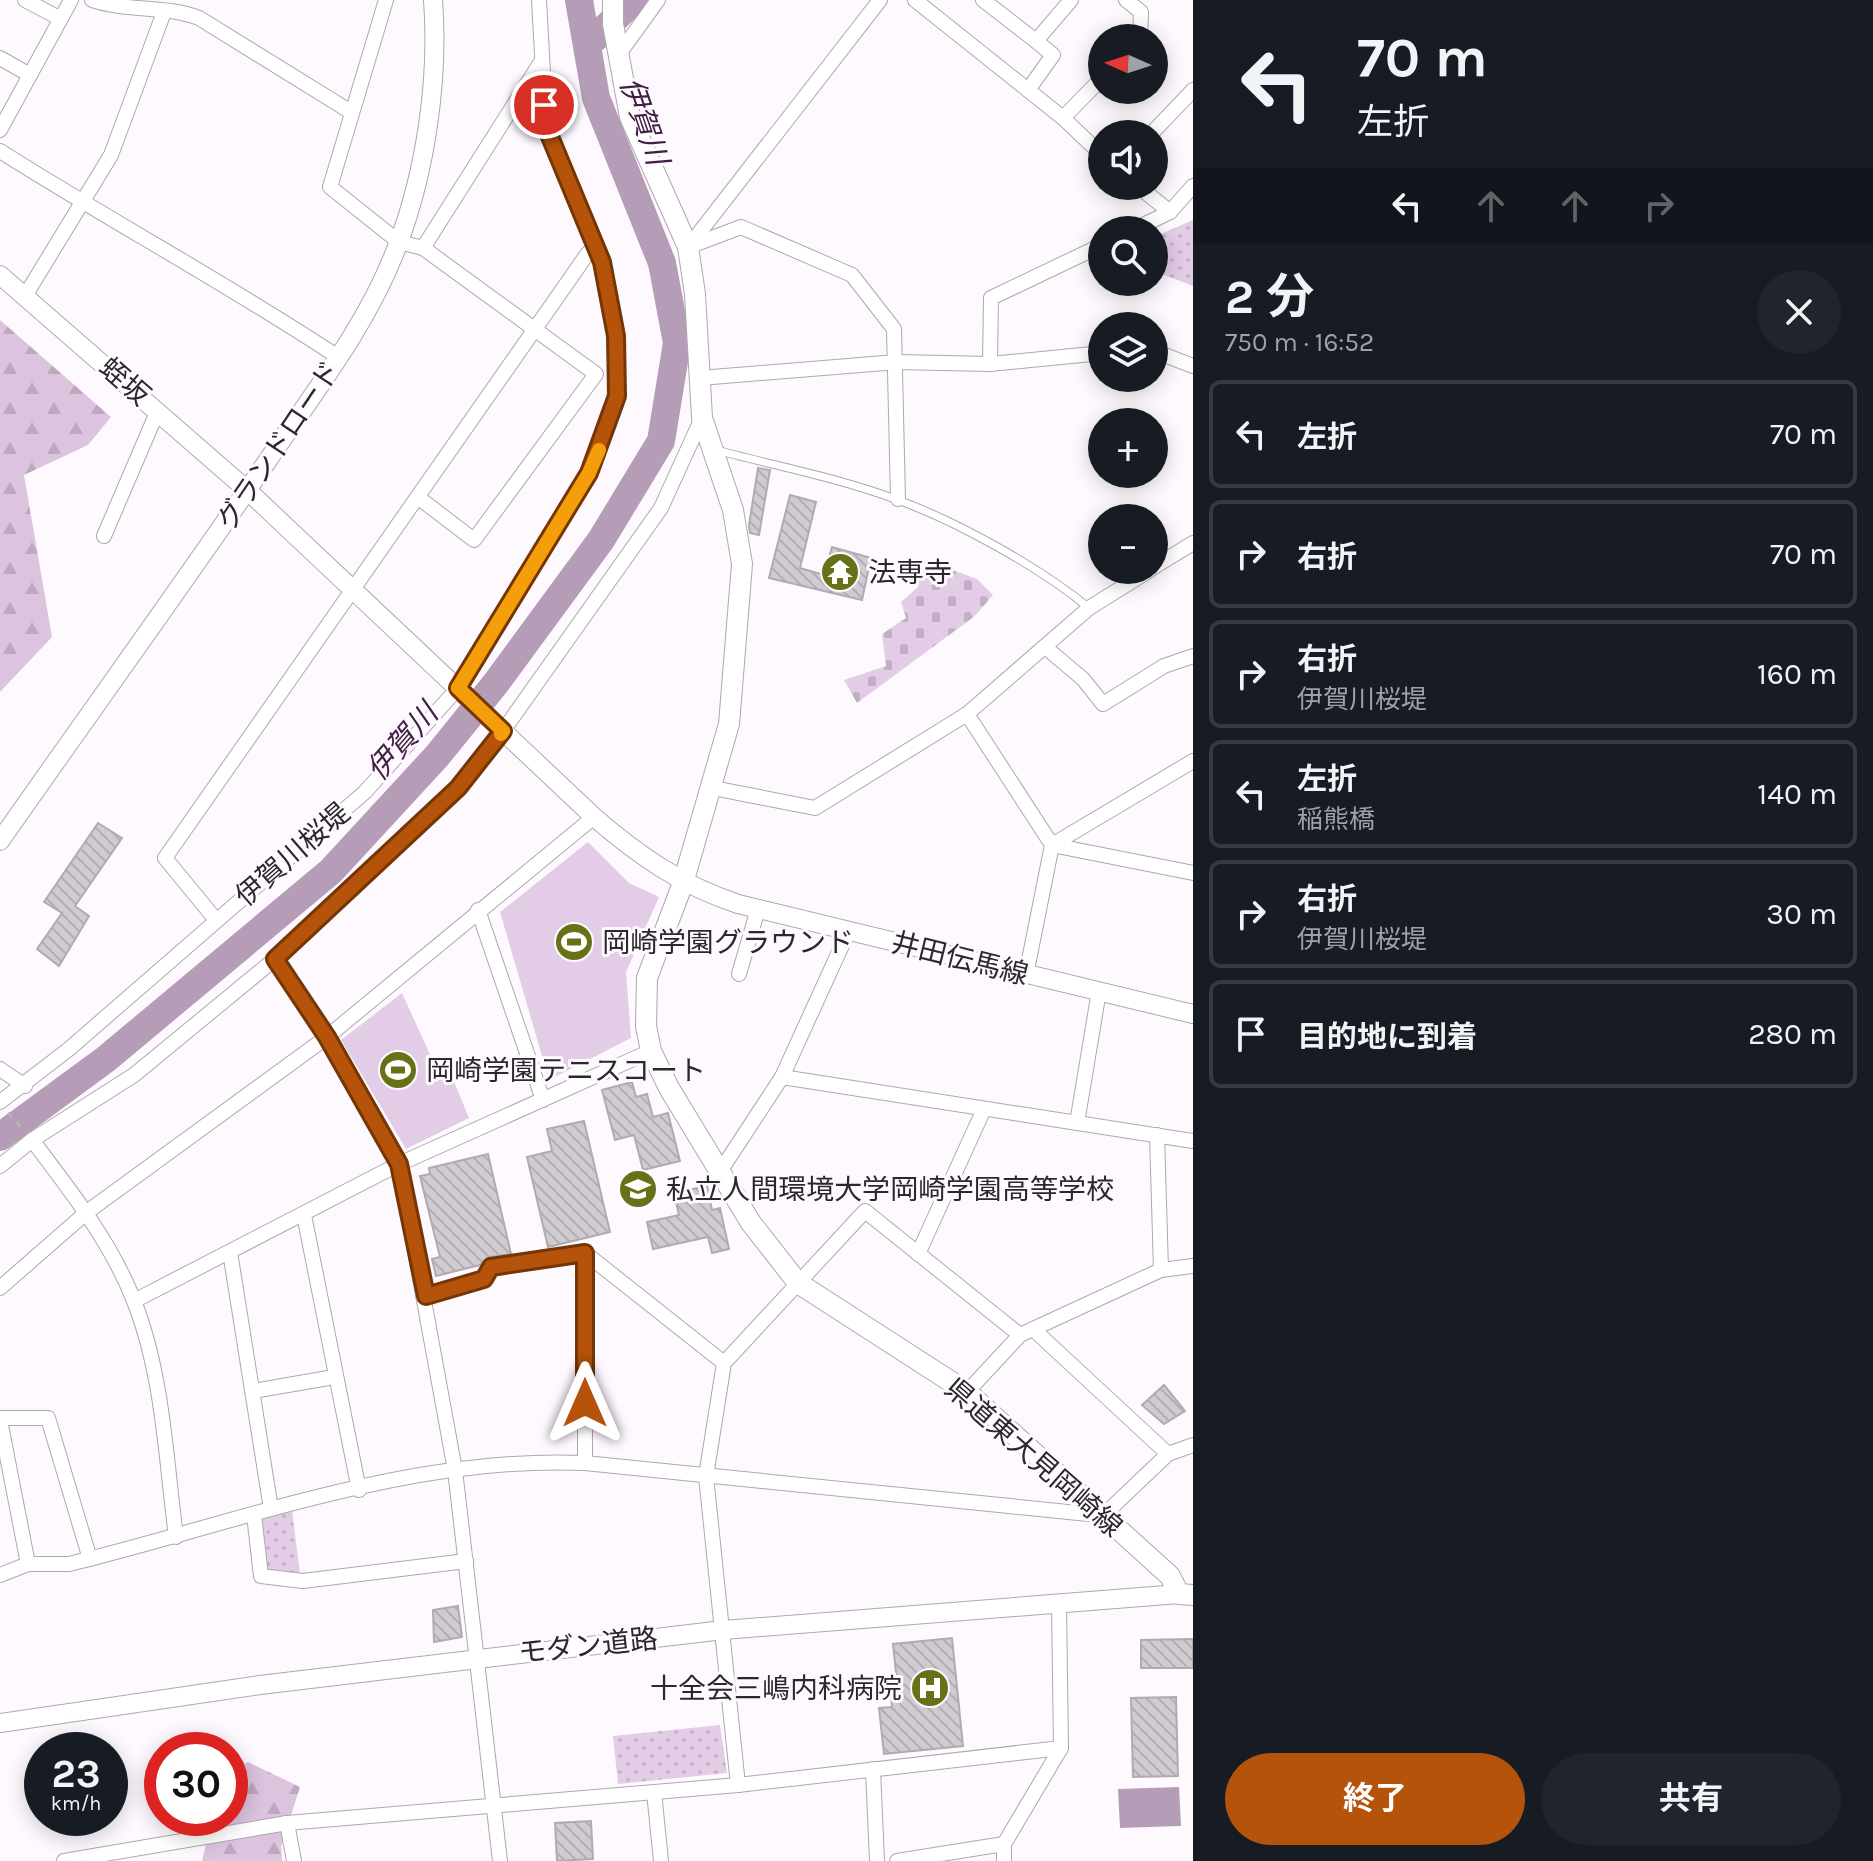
<!DOCTYPE html>
<html lang="ja">
<meta charset="utf-8">
<style>
body{margin:0;font-family:Karla,"Noto Sans JP",sans-serif;background:#20242c;color:#f1f3f6;height:100vh;display:flex;flex-direction:column;font-size:30px;white-space:nowrap}
*{box-sizing:border-box;margin:0}
p{font-size:26px;color:#9ea1a6}
.icon{flex:none;width:44px;height:44px;fill:none;stroke:currentColor;stroke-width:2;stroke-linecap:round;stroke-linejoin:round}
.map{position:relative;flex:1;overflow:hidden}
.panel{display:flex;flex-direction:column;background:#171b24;width:680px}
.panel>*{flex:none}
.guide{background:#171b24;color:#f1f3f6;overflow:hidden}
.needle{width:52px;rotate:273deg}
.fabs{position:absolute;left:1088px;top:24px;display:grid;gap:16px}
.fabs a{display:grid;place-items:center;width:80px;height:80px;border-radius:50%;background:#171b24;box-shadow:0 4px 20px #0003;font-size:40px}
.speed{position:absolute;left:24px;top:1732px;display:flex;gap:16px;font-size:40px;font-weight:700;text-align:center}
.speed>*{display:grid;place-content:center;width:104px;height:104px;border-radius:50%;background:#171b24;box-shadow:0 4px 20px #0003;line-height:1}
.speed small{font-size:20px;font-weight:400}
.speed .limit{border:12px solid #d22;background:#fff;color:#111}
.pin{position:absolute;display:grid;place-items:center;width:68px;height:68px;color:#fff;margin:-34px;border:4px solid #fff;border-radius:50%;box-shadow:0 2px 8px #0007}
.me{position:absolute;width:88px;margin:-44px;rotate:0deg;stroke-linejoin:round;filter:drop-shadow(0 0 6px #0008)}
.turn{display:flex;align-items:center;gap:28px;height:168px;padding:0 32px;font-size:36px}
.turn .icon{width:104px;height:104px;stroke-width:2.5}
.turn b{display:block;font-size:56px;line-height:68px}
.lanes{display:flex;align-items:center;height:76px;padding:0 32px;background:#0003;justify-content:center;gap:40px;direction:ltr}
.lanes .off{opacity:.35}
.round{display:grid;place-items:center;flex:none;width:84px;height:84px;border-radius:42px;background:#20242c}
.head{display:flex;align-items:center;justify-content:space-between;height:136px;padding:0 32px}
h1{font-size:48px;font-weight:700;line-height:60px}
.action{display:flex;gap:16px;margin-top:auto;padding:16px 32px}
.action a{flex:1;height:92px;border-radius:48px;background:#b45309;color:#fff;font-size:32px;font-weight:700;line-height:92px;text-align:center}
.action a+a{background:#20242c;color:#f1f3f6}
ul{padding:0;list-style:none}
li{display:flex;align-items:center;gap:24px;height:108px;margin:0 16px 12px;padding:0 16px;border:4px solid #363941;border-radius:12px}
li div{flex:1}
li b{display:block;font-size:30px}
li em{font-style:normal}
main{display:flex;flex:1;min-height:0}
.map>svg:first-child{display:block}
</style>
<main>
<div class="map">
<svg width="1193" height="1861" viewBox="0 0 1193 1861">
<defs>
<pattern id="grass-dots" width="8" height="8" patternUnits="userSpaceOnUse" patternTransform="scale(2)"><rect width="8" height="8" fill="#e3cce5"/><path d="M2 2h.1M6 6h.1" fill="none" stroke="#c3afc5" stroke-width="1.8" stroke-linecap="round"/></pattern>
<pattern id="forest-firs" width="22" height="20" patternUnits="userSpaceOnUse" patternTransform="scale(2)"><rect width="22" height="20" fill="#dcc3de"/><path d="M5 1l3.5 6h-7zM16 11l3.5 6h-7z" fill="#bda8bf"/></pattern>
<pattern id="cemetery-stones" width="16" height="16" patternUnits="userSpaceOnUse" patternTransform="scale(2)"><rect width="16" height="16" fill="#e3cce5"/><path d="M2 7V4a2 2 0 0 1 4 0v3zM10 15v-3a2 2 0 0 1 4 0v3z" fill="#c3afc5"/></pattern>
<pattern id="building-back-hatch" width="6" height="6" patternUnits="userSpaceOnUse" patternTransform="scale(2)"><rect width="6" height="6" fill="#d0cbd0"/><path d="M-1 5l2 2M0 0l6 6M5-1l2 2" fill="none" stroke="#b3aeb3"/></pattern>
</defs>
<rect width="100%" height="100%" fill="#fef9ff"/>
<g fill="url(#grass-dots)">
<path d="M1193 220V286L1154 271V237Z"/>
<path d="M292 1509 300 1574 263 1570 258 1518Z"/>
<path d="M720 1725 727 1773 618 1784 613 1736Z"/>
</g>
<g fill="url(#forest-firs)">
<path d="M0 320 111 417 88 445 24 475 52 637 0 692Z"/>
<path d="M248 1762 300 1787 281 1847 282 1861H202L212 1818H230V1771Z"/>
</g>
<path fill="url(#cemetery-stones)" d="M920 558 977 579 993 595 975 616 857 703 844 680 886 666 882 634 906 618 901 602 918 587Z"/>
<g fill="#e3cce5">
<path d="M588 842 629 883 659 897 626 972 631 1038 549 1080 500 912Z"/>
<path d="M402 993 438 1072 448 1067 469 1118 406 1149 341 1040Z"/>
</g>
<path fill="#b59db7" d="M1179 1787 1181 1826 1120 1828 1118 1789Z"/>
<g fill="none" stroke-linecap="round" stroke-linejoin="round">
<g stroke="#b59db7" stroke-width="28">
<path d="M595 38 634 0"/>
<path d="M0 1137 106 1059 331 871 437 756 496 683 601 540 661 441 677 343 662 263 596 98 579 0"/>
</g>
</g>
<g fill="url(#building-back-hatch)" stroke="#afabb0" stroke-width="2">
<path d="M758 468 770 470 759 535 750 533 749 525Z"/>
<path d="M790 495 816 502 800 568 824 575 832 547 871 558 862 600 769 578Z"/>
<path d="M98 823 122 838 75 906 89 916 59 966 37 949 62 913 44 902Z"/>
<path d="M632 1082 636 1097 647 1094 653 1117 668 1113 680 1161 643 1170 634 1135 615 1140 602 1090Z"/>
<path d="M584 1121 610 1232 548 1247 527 1157 552 1151 547 1129Z"/>
<path d="M488 1154 511 1254 489 1257 480 1265 436 1276 432 1259 440 1257 420 1176 430 1174 429 1168Z"/>
<path d="M707 1186 712 1210 720 1208 729 1249 712 1253 708 1237 653 1249 647 1222 679 1215 674 1193Z"/>
<path d="M1164 1385 1185 1411 1164 1424 1142 1405Z"/>
<path d="M458 1606 462 1637 434 1642 433 1610Z"/>
<path d="M952 1638 963 1746 884 1754 879 1708 892 1707 890 1683 897 1682 893 1644Z"/>
<path d="M1193 1639V1668H1141V1640Z"/>
<path d="M1176 1697 1178 1776 1133 1777 1131 1698Z"/>
<path d="M591 1821 593 1859 557 1861 555 1823Z"/>
</g>
<g fill="none" stroke-linecap="round" stroke-linejoin="round">
<g stroke="#ada8ad" stroke-width="9">
<path id="service" d="M716 450C776 466 840 478 898 500 958 522 1041 568 1089 608"/>
</g>
<g stroke="#ada8ad" stroke-width="16">
<g id="minor">
<path d="M25 0 61 19"/>
<path d="M92 0C127 12 166 5 199 18L351 112"/>
<path d="M386 0 330 187 399 242 423 248 541 62"/>
<path d="M915 0 1063 118 1102 155"/>
<path d="M983 0 1036 41"/>
<path d="M1126 0 1141 12 1140 38"/>
<path d="M619 54 658 0"/>
<path d="M0 58 30 75"/>
<path d="M1028 90 1053 55 1036 41 1071 0"/>
<path d="M1063 118 1102 78"/>
<path d="M0 130 71 0"/>
<path d="M1151 134 1193 90"/>
<path d="M0 151C112 222 228 284 338 357"/>
<path d="M1138 186 1170 212"/>
<path d="M1133 230 1170 212 1193 186"/>
<path d="M689 246 880 0"/>
<path d="M688 247 741 227 852 275 894 329 898 499"/>
<path d="M25 296 111 155 164 12"/>
<path d="M1154 351 1193 366"/>
<path d="M990 364 991 298 1102 245"/>
<path d="M700 378 897 362 990 364 1102 353"/>
<path d="M419 498 474 540 596 374 423 248"/>
<path d="M104 536 158 410"/>
<path d="M1154 567 1193 543"/>
<path d="M1045 647 1083 679 1103 704 1164 666 1193 656"/>
<path d="M967 714 1052 845 1026 975"/>
<path d="M713 788 815 808 967 714 1089 608 1150 570"/>
<path d="M1052 845 1193 761"/>
<path d="M1052 845 1193 873"/>
<path d="M478 910 543 1100"/>
<path d="M216 920 165 858 588 253"/>
<path d="M275 959 327 1037 399 1164 455 1470 500 1861"/>
<path d="M739 974 758 909"/>
<path d="M0 1069 25 1086"/>
<path d="M782 1077 1193 1141"/>
<path d="M0 1102 69 1049 365 792 458 688 589 473 617 396 616 336 602 262 546 127 539 0"/>
<path d="M1077 1123 1099 991"/>
<path d="M1157 1135 1161 1270"/>
<path d="M32 1140C70 1190 111 1242 134 1301 163 1374 166 1460 176 1537"/>
<path d="M0 1166 32 1140 134 1075 275 959 458 788 503 731 661 508 702 418"/>
<path d="M719 1173 782 1077 849 930"/>
<path d="M304 1215 359 1490"/>
<path d="M230 1252 271 1509"/>
<path d="M585 1253V1463"/>
<path d="M918 1254 984 1109"/>
<path d="M0 1288 87 1212 327 1037 594 817"/>
<path d="M426 1296 484 1279 491 1267 585 1253 724 1363"/>
<path d="M134 1301 399 1164 651 1051"/>
<path d="M1033 1329 1168 1454"/>
<path d="M253 1391 334 1377"/>
<path d="M967 1392 1020 1335 1161 1270 1193 1266"/>
<path d="M0 1418H48L90 1559"/>
<path d="M0 1420 28 1564"/>
<path d="M254 1515 261 1576 303 1581 466 1561"/>
<path d="M0 1575 28 1564H69C237 1523 410 1455 585 1463L1098 1515 1109 1510 1168 1454 1193 1445"/>
<path d="M873 1769 877 1861"/>
<path d="M738 1785 1061 1748"/>
<path d="M654 1792 661 1861"/>
<path d="M287 1823 294 1861"/>
<path d="M64 1861 287 1823 738 1785 706 1476 724 1363 865 1211 1020 1335"/>
<path d="M897 1861 1004 1844"/>
<path d="M1004 1861V1844L1061 1748 1059 1604"/>
</g>
</g>
<g stroke="#ada8ad" stroke-width="20">
<g id="tertiary">
<path d="M0 275 247 490 594 817C639 856 681 885 738 904L1193 1014"/>
<path d="M0 841C89 714 180 588 268 460 315 391 369 323 398 244 426 170 439 78 433 0"/>
<path d="M0 1723 260 1685 723 1630 1179 1594"/>
</g>
</g>
<g stroke="#ada8ad" stroke-width="22">
<path id="secondary" d="M613 0V24L630 117 688 247 695 294 702 418 733 510 742 564 729 724 683 883 647 978 646 1026 651 1051 669 1088 751 1223 798 1283 967 1392 1170 1576 1179 1594 1193 1595"/>
</g>
<path stroke="#b6b2b6" stroke-width="3" stroke-dasharray="6 6" stroke-linecap="butt" d="M8 1113 22 1128"/>
<use href="#service" stroke="#fff" stroke-width="7"/>
<use href="#minor" stroke="#fff" stroke-width="14"/>
<use href="#tertiary" stroke="#fff" stroke-width="18"/>
<use href="#secondary" stroke="#fff" stroke-width="20"/>
</g>
<g fill="none" stroke-linecap="round" stroke-linejoin="round">
<g stroke="#753606" stroke-width="20">
<path id="route" d="M544 105 546 127 602 262 616 336 617 396 589 473 458 688 503 731 458 788 275 959 327 1037 399 1164 426 1296 484 1279 491 1267 585 1253V1403"/>
</g>
<use href="#route" stroke="#b45309" stroke-width="14"/>
<path stroke="#f59e0b" stroke-width="14" d="M501 734 503 731 458 688 589 473 599 450"/>
</g>
<defs>
<g id="temple-disc" transform="scale(2)"><circle r="9.5" fill="#697017" stroke="#fef9ff"/><path d="M0-6L5-2H3V0L6.5 2.5H4V6H1.5V3h-3V6H-4V2.5H-6.5L-3 0V-2H-5Z" fill="#fff"/></g>
<g id="stadium-disc" transform="scale(2)"><circle r="9.5" fill="#697017" stroke="#fef9ff"/><path d="M0-5a6.5 5 0 1 0 0 10a6.5 5 0 1 0 0-10ZM-3.5-1.8h7v3.6h-7Z" fill="#fff"/></g>
<g id="school-disc" transform="scale(2)"><circle r="9.5" fill="#697017" stroke="#fef9ff"/><path d="M0-5L7-2L0 1L-7-2ZM-4 1L0 2.5L4 1V4Q0 6-4 4Z" fill="#fff"/></g>
<g id="hospital-disc" transform="scale(2)"><circle r="9.5" fill="#697017" stroke="#fef9ff"/><path d="M-5-5h3v3.5h4V-5h3V5h-3V1.5h-4V5h-3Z" fill="#fff"/></g>
</defs>
<g fill-rule="evenodd">
<use href="#temple-disc" x="840" y="572"/>
<use href="#stadium-disc" x="574" y="942"/>
<use href="#stadium-disc" x="398" y="1070"/>
<use href="#school-disc" x="638" y="1189"/>
<use href="#hospital-disc" x="930" y="1688"/>
</g>
<g text-anchor="middle" stroke-width="6" stroke-linejoin="round" paint-order="stroke">
<g font-size="28" fill="#2a282a" stroke="#fef9ff">
<text transform="translate(125 381) rotate(41)" y="10">蛭坂</text>
<text transform="translate(278 445) rotate(-56)" y="10">グランドロード</text>
<text transform="translate(292 854) rotate(-41)" y="10">伊賀川桜堤</text>
<text transform="translate(960 958) rotate(14)" y="10">井田伝馬線</text>
<text transform="translate(1034 1457) rotate(41)" y="10">県道東大見岡崎線</text>
<text transform="translate(588 1645) rotate(-6)" y="10">モダン道路</text>
</g>
<g font-size="28" fill="#2a282a" stroke="#fef9ff" text-anchor="start">
<text x="868" y="582">法専寺</text>
<text x="602" y="952">岡崎学園グラウンド</text>
<text x="426" y="1080">岡崎学園テニスコート</text>
<text x="666" y="1199">私立人間環境大学岡崎学園高等学校</text>
<text x="902" y="1698" text-anchor="end">十全会三嶋内科病院</text>
</g>
<g font-size="30" font-style="italic" fill="#412044" stroke="#fef9ff">
<text transform="translate(644 121) rotate(71)" y="10">伊賀川</text>
<text transform="translate(402 742) rotate(-49)" y="10">伊賀川</text>
</g>
</g>
</svg>
<div class="fabs">
<a><svg class="needle" viewBox="-14 -14 28 28"><path d="M0-13l5 13h-10z" fill="#e53935"/><path d="M0 13l5-13h-10z" fill="#9ea1a6"/></svg></a>
<a><svg class="icon" aria-label="sound" viewBox="0 0 24 24"><path d="M4 9h4l5-4v14l-5-4H4zM17 9q2 3 0 6"/></svg></a>
<a><svg class="icon" aria-label="search" viewBox="0 0 24 24"><circle cx="10" cy="10" r="6"/><path d="M15 15l6 6"/></svg></a>
<a><svg class="icon" aria-label="layers" viewBox="0 0 24 24"><path d="M12 4l9 5-9 5-9-5zM3 14l9 5 9-5"/></svg></a>
<a>+</a>
<a>−</a>
</div>
<div class="speed"><div>23<small>km/h</small></div><div class="limit">30</div></div>
<div class="pin" style="left:544px;top:105px;background:#d93025"><svg class="icon" aria-label="arrive" viewBox="0 0 24 24"><path d="M6 21V4h12l-3 4 3 4H6"/></svg></div>
<svg class="me" style="left:585px;top:1403px" viewBox="-20 -20 40 40"><path d="M0-17L14 15 0 8-14 15z" fill="#b45309" stroke="#fff" stroke-width="4"/></svg>
</div>
<section class="panel">
<div class="guide">
<div class="turn"><svg class="icon" aria-label="left" viewBox="0 0 24 24"><path d="M17 20v-9H6M10 6l-5 5 5 5"/></svg><div><b>70 m</b>左折</div></div>
<div class="lanes"><svg class="icon" aria-label="left" viewBox="0 0 24 24"><path d="M17 20v-9H6M10 6l-5 5 5 5"/></svg><svg class="icon off" aria-label="ahead" viewBox="0 0 24 24"><path d="M12 20V5M6 11l6-6 6 6"/></svg><svg class="icon off" aria-label="ahead" viewBox="0 0 24 24"><path d="M12 20V5M6 11l6-6 6 6"/></svg><svg class="icon off" aria-label="right" viewBox="0 0 24 24"><path d="M7 20v-9h11M14 6l5 5-5 5"/></svg></div>
</div>
<div class="head"><div><h1>2 分</h1><p>750 m · 16:52</p></div><a class="round"><svg class="icon" aria-label="close" viewBox="0 0 24 24"><path d="M6 6l12 12M18 6L6 18"/></svg></a></div>
<ul>
<li><svg class="icon" aria-label="left" viewBox="0 0 24 24"><path d="M17 20v-9H6M10 6l-5 5 5 5"/></svg><div><b>左折</b></div><em>70 m</em></li>
<li><svg class="icon" aria-label="right" viewBox="0 0 24 24"><path d="M7 20v-9h11M14 6l5 5-5 5"/></svg><div><b>右折</b></div><em>70 m</em></li>
<li><svg class="icon" aria-label="right" viewBox="0 0 24 24"><path d="M7 20v-9h11M14 6l5 5-5 5"/></svg><div><b>右折</b><p>伊賀川桜堤</p></div><em>160 m</em></li>
<li><svg class="icon" aria-label="left" viewBox="0 0 24 24"><path d="M17 20v-9H6M10 6l-5 5 5 5"/></svg><div><b>左折</b><p>稲熊橋</p></div><em>140 m</em></li>
<li><svg class="icon" aria-label="right" viewBox="0 0 24 24"><path d="M7 20v-9h11M14 6l5 5-5 5"/></svg><div><b>右折</b><p>伊賀川桜堤</p></div><em>30 m</em></li>
<li><svg class="icon" aria-label="arrive" viewBox="0 0 24 24"><path d="M6 21V4h12l-3 4 3 4H6"/></svg><div><b>目的地に到着</b></div><em>280 m</em></li>
</ul>
<div class="action"><a>終了</a><a>共有</a></div>
</section>
</main>
